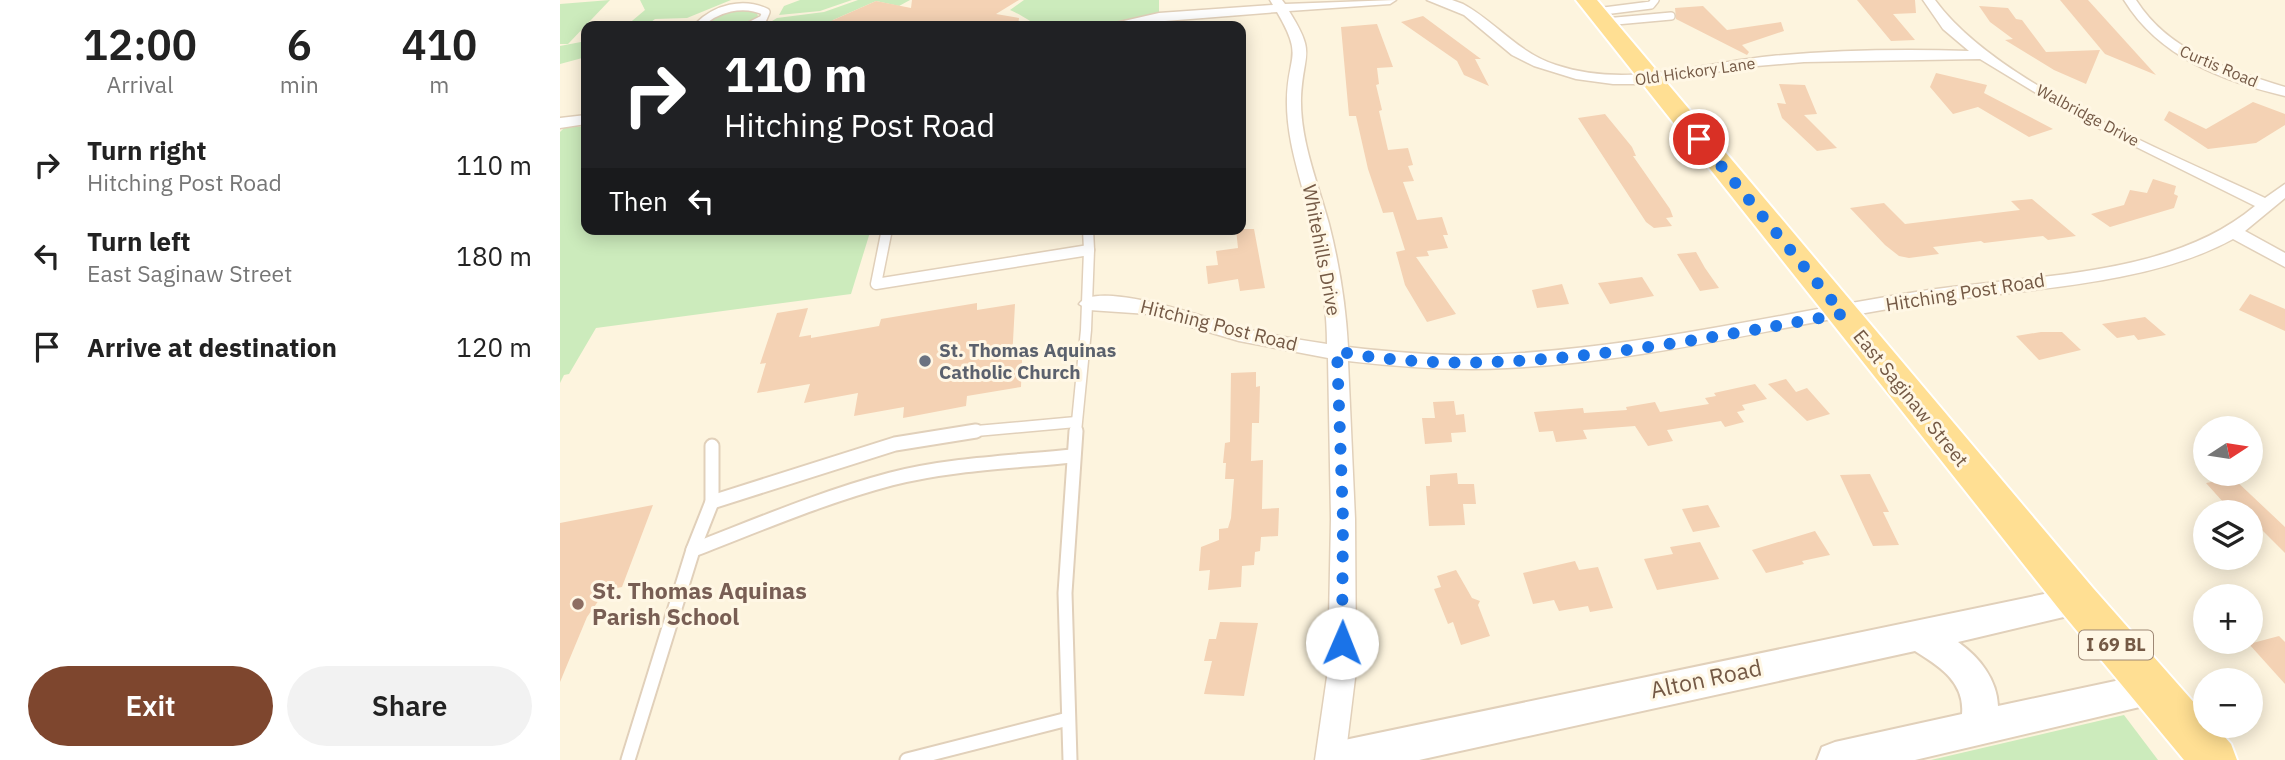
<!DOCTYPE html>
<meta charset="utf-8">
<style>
body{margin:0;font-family:"IBM Plex Sans",sans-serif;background:#f2f2f2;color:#222;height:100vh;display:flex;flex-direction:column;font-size:26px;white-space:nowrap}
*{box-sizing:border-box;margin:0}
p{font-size:23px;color:#767676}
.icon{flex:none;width:38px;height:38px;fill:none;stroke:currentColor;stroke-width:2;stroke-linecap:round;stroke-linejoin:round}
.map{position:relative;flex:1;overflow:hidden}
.drawer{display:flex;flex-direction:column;background:#fff;width:560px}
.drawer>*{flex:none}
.hud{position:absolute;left:21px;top:21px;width:665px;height:214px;border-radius:14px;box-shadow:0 4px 18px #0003;background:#202124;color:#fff;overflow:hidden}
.needle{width:46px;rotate:78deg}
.buttons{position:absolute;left:1633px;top:416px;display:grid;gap:14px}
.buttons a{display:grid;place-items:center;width:70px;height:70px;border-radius:50%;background:#fff;box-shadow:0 4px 18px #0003;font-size:35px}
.pin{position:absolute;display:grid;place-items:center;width:60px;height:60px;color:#fff;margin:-30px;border:4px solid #fff;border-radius:50%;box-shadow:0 2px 7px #0007}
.me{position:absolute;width:77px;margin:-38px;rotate:1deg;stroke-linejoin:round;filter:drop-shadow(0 0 5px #0008)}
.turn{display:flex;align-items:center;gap:24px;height:147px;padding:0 28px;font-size:32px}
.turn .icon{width:91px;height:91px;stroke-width:2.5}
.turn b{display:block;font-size:49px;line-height:60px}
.then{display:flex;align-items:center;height:66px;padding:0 28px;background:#0003;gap:14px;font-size:26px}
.eta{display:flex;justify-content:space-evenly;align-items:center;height:119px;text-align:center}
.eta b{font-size:42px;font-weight:600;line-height:49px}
.action{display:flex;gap:14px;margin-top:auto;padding:14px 28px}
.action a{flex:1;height:80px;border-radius:42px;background:#7e462e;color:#fff;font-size:28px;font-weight:600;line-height:80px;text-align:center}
.action a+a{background:#f2f2f2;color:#222}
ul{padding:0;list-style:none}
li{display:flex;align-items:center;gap:21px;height:91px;padding:0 28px}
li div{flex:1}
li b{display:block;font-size:26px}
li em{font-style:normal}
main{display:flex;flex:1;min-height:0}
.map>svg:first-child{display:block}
</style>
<main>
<section class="drawer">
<div class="eta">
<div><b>12:00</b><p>Arrival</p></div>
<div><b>6</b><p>min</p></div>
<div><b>410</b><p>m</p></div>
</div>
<ul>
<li><svg class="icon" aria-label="right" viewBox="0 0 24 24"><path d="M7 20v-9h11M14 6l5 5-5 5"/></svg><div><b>Turn right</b><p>Hitching Post Road</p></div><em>110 m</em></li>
<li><svg class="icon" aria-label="left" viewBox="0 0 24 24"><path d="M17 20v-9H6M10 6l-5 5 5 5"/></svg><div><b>Turn left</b><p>East Saginaw Street</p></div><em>180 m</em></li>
<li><svg class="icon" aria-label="arrive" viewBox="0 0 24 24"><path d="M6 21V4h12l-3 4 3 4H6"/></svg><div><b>Arrive at destination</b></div><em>120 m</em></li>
</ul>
<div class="action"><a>Exit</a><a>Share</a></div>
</section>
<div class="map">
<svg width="1725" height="760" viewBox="0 0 1725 760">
<rect width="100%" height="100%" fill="#fdf4de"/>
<g fill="#ccebbc">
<path d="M50 0 8 44H0V4Z"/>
<path d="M80 0H171L127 18 95 19 91 22H117L108 26H66L85 10Z"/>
<path d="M240 0H292L260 11 219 15 224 6Z"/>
<path d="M298 0H350L339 6 316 1 273 20 276 22 267 26H204L217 18 264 12Z"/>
<path d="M464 0H599V14L536 26H526L532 23C519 26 494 31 481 26 473 24 460 14 450 10Z"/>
<path d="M180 9 197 12 198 17 181 26 147 24 163 13Z"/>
<path d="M26 41V57L0 64V46Z"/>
<path d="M26 126V229H311L291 294 36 328 9 374 4 375 0 383V132L4 128Z"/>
<path d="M1564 715 1598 760H1371Z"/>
</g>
<g fill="#f4d2b4">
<path d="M352 0H459L436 14 459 18 458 26H299L271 21 316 1 351 8Z"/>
<path d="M1297 0H1355L1356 13 1333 14 1355 40 1331 41Z"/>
<path d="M1500 0H1528L1596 75 1545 54Z"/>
<path d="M1143 6 1167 30 1221 22 1224 31 1182 45 1189 52 1187 55 1116 19 1115 8Z"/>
<path d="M1419 6 1448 8 1456 19 1462 20 1486 52 1540 50 1526 84 1494 70 1445 40 1453 39 1430 22Z"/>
<path d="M863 16 921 59H915L929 86 904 75 897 61 841 22Z"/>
<path d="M817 24 833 67 817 68 819 84 816 85 822 110 819 111 828 150 848 148 853 165 848 166 854 181 843 182 857 220 882 217 888 235H883L888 248 867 251 869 256 856 257 896 314 867 322 845 285 836 252 845 250 833 212 823 213 808 169 796 116H789L781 27Z"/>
<path d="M1376 73 1427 85 1424 93 1493 129 1469 137 1418 107 1393 114 1370 87Z"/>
<path d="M1219 84 1245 85 1257 114 1244 115 1277 148 1257 151 1222 118 1217 103 1226 104Z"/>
<path d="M1693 102 1725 114V125L1696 143 1648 149 1604 120 1609 111 1646 129Z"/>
<path d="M1045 114 1072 147 1076 156H1073L1110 209 1113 217 1106 218 1112 226 1094 228 1086 222 1018 118Z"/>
<path d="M1593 179 1616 186 1614 194 1618 196 1614 208 1550 227 1531 214 1564 205 1570 190 1587 193Z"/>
<path d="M1472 199 1516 236 1488 240 1483 236 1424 243 1421 241 1373 247 1379 254 1349 258 1339 256 1325 245 1290 208 1324 203 1345 224 1460 210 1451 201Z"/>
<path d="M676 229H694L705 288 680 291 678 279 648 284 646 266 658 265 656 251 678 248Z"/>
<path d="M1136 252 1145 268 1159 288 1140 291 1117 254Z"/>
<path d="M1082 277 1094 296 1050 304 1038 283Z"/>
<path d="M1002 284 1009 304 977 308 972 290Z"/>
<path d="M1690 294 1725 309V331L1679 310Z"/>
<path d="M417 303V310L455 304 452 360 462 359 461 387 407 396 406 406 343 418 344 407 294 416 298 393 244 403 250 384 197 393 206 363 200 364 217 313 248 308 239 337 251 335V338L319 326 321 319Z"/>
<path d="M1585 317 1606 335 1578 340 1574 335 1557 338 1542 324Z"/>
<path d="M1481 332H1502L1521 350 1479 360 1456 336Z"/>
<path d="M696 372V387L700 386 699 423H692L691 461 703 460 702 509 719 508 718 536 701 537 700 551 695 552 694 565 682 566 681 587 648 590 650 570 639 571 641 547 659 540V529L668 528 671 518 674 479H665L666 463H663L665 443 670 442 671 373Z"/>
<path d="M1226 379 1236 392 1247 388 1270 414 1247 421 1208 384Z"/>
<path d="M1195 384 1207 399 1182 405 1185 410 1177 412 1184 422 1165 427 1161 421 1107 430 1113 441 1088 446 1075 426 1023 430 1027 439 996 442 993 431 979 432 974 412 1023 408 1024 413 1067 410 1066 407 1095 402 1100 412 1149 404 1145 398 1156 396 1154 393Z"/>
<path d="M894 401 896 415 904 414 906 432 891 433 892 442 865 444 862 418H875L873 402Z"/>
<path d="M897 473 898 484H914L916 504H903L905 525 869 526 866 486H870V475Z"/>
<path d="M1310 474 1329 512H1323L1339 545 1313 546 1280 475Z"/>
<path d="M1673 478 1725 527V553L1702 530 1690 532V513H1673L1646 483Z"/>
<path d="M93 505 62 587 46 590 27 617 0 682V523Z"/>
<path d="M1148 505 1160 527 1133 532 1122 509Z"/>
<path d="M1255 531 1270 555 1242 561 1244 564 1206 573 1192 550Z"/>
<path d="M1140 542 1159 579 1097 590 1084 559 1113 554 1110 547Z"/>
<path d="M1015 561 1019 570 1038 567 1053 608 1030 612 1028 606 999 611 994 600 973 604 963 573Z"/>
<path d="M896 570 912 598 920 601 918 605 930 636 901 645 893 622 888 624 874 589 881 587 877 576Z"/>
<path d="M660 622 698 623 684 696 644 694 652 661H644L649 639H656Z"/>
<path d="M1719 636 1725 642V684L1689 644Z"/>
</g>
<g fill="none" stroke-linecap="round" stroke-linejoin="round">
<g stroke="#e1d0ba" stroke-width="10">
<g id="service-far2">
<path d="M1036 12 1091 5 1095 0"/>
<path d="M1045 22 1111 16"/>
<path d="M138 26C156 8 183 1 206 12L203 19 189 26"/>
</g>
</g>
<g stroke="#e1d0ba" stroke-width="13">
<g id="service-far1">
<path d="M327 229 316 284 529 250 526 330 516 432"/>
<path d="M528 229 529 250"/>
<path d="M405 432 516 422"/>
</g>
</g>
<g stroke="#e1d0ba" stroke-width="17">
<g id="service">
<path d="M152 502 335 444 416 431"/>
<path d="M133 550C198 525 263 497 331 479 390 464 451 462 512 456"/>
<path d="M68 760 133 550 152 502V446"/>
<path d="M347 760 508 719"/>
<path d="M510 760 505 593 516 431"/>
</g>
</g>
<g stroke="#e1d0ba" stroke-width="3">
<g id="minor">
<path d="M710 0H722L725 4 836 0 830 4 729 11C757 56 743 51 741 98 740 141 758 183 769 224 779 263 786 307 788 347 831 352 876 356 920 355 1067 351 1211 315 1356 292 1465 274 1607 280 1695 206L1516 117 1420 59 1244 62 1185 67 1083 84H1053L1016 79 974 66 952 55 904 15 867 0H892L903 4C936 22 958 53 996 65 1068 89 1139 63 1212 56 1277 50 1343 49 1409 51L1383 29 1363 0H1375C1436 84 1610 153 1705 198L1725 184V198L1685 231 1725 253V267L1673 239C1586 287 1457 289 1359 304 1221 325 1086 362 947 368 894 371 841 367 788 361L795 519 796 670 785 760H755L768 670 771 519 768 358 679 341 588 314 529 310 519 304C537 278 655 321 682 328 710 335 739 340 767 344 767 306 760 264 752 226 743 184 726 143 727 99 728 54 744 58 717 12L542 26 599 13 713 5Z"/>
<path d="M1564 0H1576C1610 53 1668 69 1725 87V96C1662 81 1599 57 1564 0Z"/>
<path d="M26 115V124L0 128V118Z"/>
</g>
</g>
<g stroke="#e1d0ba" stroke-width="4">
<path id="tertiary" d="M1518 587 1529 591 1534 601 1529 611 1398 642C1419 657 1437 679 1438 706L1593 673 1605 677 1610 689 1605 701 1355 760H1257L1262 747 1275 742 1402 714C1405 682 1379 666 1355 651L859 760H757L762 747 775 742Z"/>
</g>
<g stroke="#fff" stroke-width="4">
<path id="primary" d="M1016 0H1037L1533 588 1645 715V726H1655L1671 744 1677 760H1624L1503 614Z"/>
</g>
<use href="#service-far2" stroke="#fff" stroke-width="7"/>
<use href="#service-far1" stroke="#fff" stroke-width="10"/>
<use href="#service" stroke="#fff" stroke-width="13"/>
<use href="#minor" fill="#fff" fill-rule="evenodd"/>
<use href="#tertiary" fill="#fff" fill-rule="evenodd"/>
<use href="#primary" fill="#ffdf93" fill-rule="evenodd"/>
</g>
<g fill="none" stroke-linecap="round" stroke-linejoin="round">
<path stroke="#1a73e8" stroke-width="12" stroke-dasharray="0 21.6" d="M782 643 783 519 777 351C931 383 1128 341 1283 314L1139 139"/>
</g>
<circle fill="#6b7280" stroke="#fff7e5" stroke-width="2.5" cx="365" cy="361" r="7"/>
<circle fill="#8d6e63" stroke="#fff7e5" stroke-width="2.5" cx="18" cy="604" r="7"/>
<g text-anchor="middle" stroke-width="6" stroke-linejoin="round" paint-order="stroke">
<g font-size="16" fill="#745945" stroke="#fff7e5">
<text transform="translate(1659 66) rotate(23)" y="6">Curtis Road</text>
<text transform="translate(1135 71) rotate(-8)" y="6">Old Hickory Lane</text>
<text transform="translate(1528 115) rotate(28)" y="6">Walbridge Drive</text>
</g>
<rect fill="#fff7e5" stroke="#9e8875" stroke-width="2" x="1519" y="630.5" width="74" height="29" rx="5"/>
<g font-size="18" font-weight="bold" fill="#745945">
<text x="1556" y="651">I 69 BL</text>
</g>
<g font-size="19" fill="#745945" stroke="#fff7e5">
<text transform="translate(762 250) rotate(79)" y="7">Whitehills Drive</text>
<text transform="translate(1405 292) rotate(-9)" y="7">Hitching Post Road</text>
<text transform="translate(659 325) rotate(14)" y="7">Hitching Post Road</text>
<text transform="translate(1351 398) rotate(51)" y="7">East Saginaw Street</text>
</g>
<g font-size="19" font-weight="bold" fill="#5b616d" stroke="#fff7e5" text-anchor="start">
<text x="379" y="357">St. Thomas Aquinas<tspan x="379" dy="22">Catholic Church</tspan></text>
</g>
<g font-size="23" font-weight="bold" fill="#785e54" stroke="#fff7e5" text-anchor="start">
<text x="32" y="599">St. Thomas Aquinas<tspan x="32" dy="26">Parish School</tspan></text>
</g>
<g font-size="23" fill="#745945" stroke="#fff7e5">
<text transform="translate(1146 679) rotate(-12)" y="8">Alton Road</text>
</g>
</g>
</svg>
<div class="buttons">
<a><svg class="needle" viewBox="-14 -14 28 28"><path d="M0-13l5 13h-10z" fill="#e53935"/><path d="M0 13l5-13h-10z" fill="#767676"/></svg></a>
<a><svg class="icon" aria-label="layers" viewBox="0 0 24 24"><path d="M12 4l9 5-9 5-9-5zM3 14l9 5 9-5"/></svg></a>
<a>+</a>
<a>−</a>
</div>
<div class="pin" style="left:1139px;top:139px;background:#d93025"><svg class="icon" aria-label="arrive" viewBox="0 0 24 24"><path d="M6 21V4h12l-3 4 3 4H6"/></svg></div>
<svg class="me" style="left:782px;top:643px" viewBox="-20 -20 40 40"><circle r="19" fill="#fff"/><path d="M0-13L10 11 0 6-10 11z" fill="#1a73e8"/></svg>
<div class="hud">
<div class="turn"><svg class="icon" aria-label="right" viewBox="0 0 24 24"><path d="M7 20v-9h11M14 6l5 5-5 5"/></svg><div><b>110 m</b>Hitching Post Road</div></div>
<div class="then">Then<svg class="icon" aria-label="left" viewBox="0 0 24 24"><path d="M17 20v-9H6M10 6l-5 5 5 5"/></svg></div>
</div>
</div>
</main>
